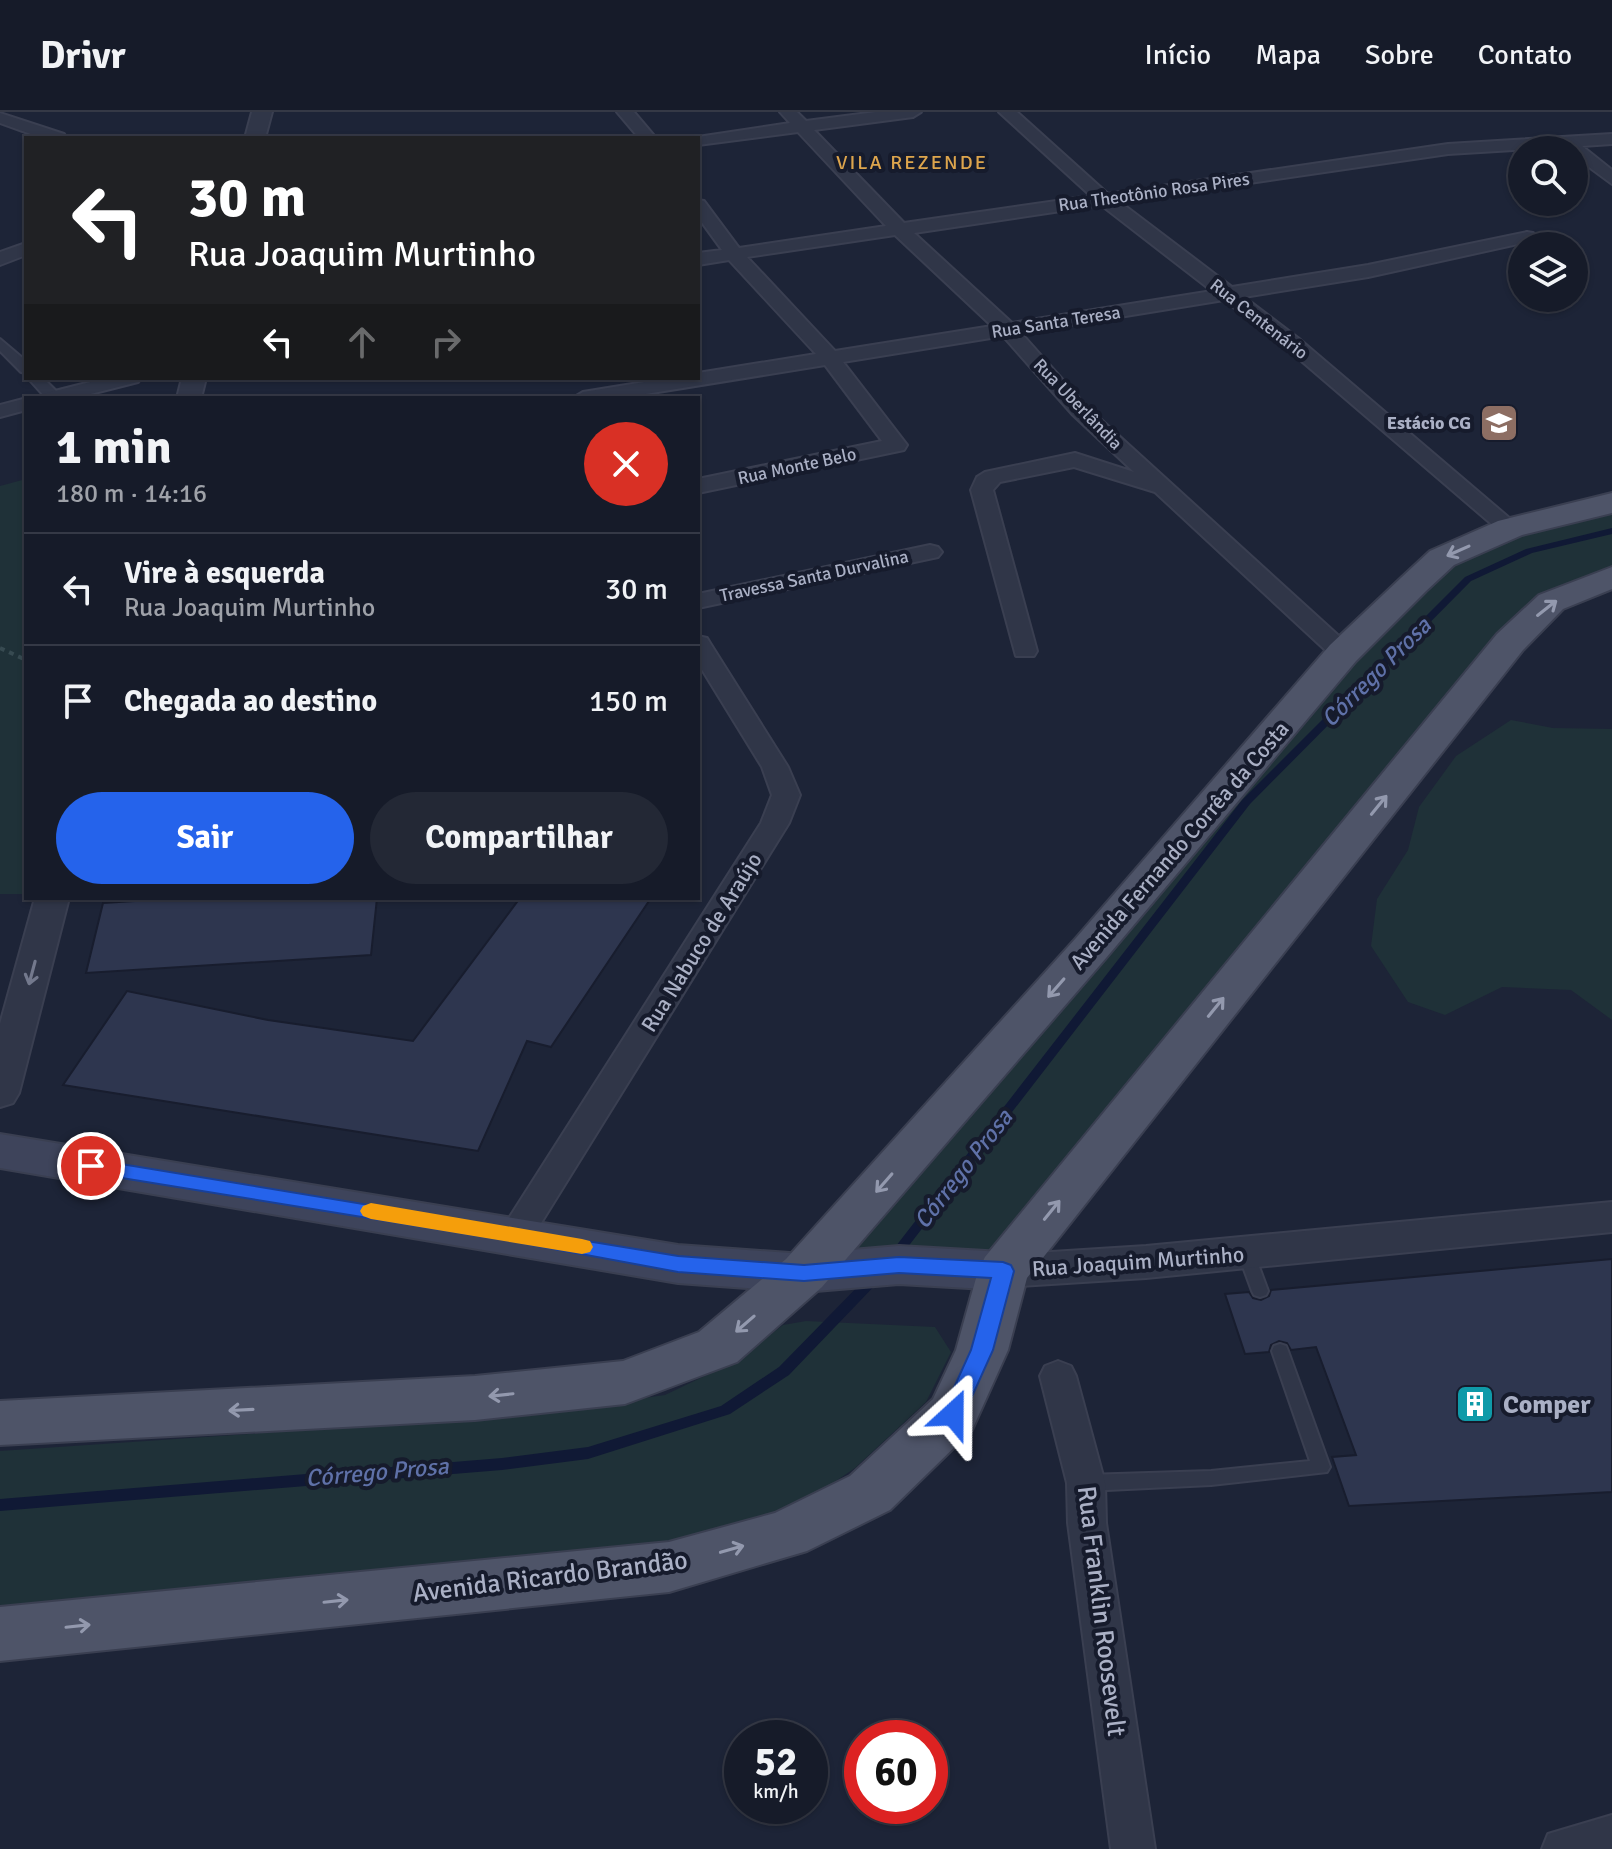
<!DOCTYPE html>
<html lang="pt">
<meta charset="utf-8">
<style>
body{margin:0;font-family:Signika,sans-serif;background:#232835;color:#f1f3f6;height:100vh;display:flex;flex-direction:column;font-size:30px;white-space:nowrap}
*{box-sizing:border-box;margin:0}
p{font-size:26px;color:#9ea1a8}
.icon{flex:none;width:44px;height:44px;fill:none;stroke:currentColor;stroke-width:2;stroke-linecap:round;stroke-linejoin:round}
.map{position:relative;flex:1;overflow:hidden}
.side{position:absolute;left:24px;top:284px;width:676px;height:504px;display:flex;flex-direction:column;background:#161b29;border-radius:0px;box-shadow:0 2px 6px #0004,0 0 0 2px #353946}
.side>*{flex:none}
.banner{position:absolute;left:24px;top:24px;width:676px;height:244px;border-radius:0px;box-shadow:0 2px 6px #0004,0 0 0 2px #353946;background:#202124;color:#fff;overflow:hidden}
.controls{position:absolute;left:1508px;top:24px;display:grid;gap:16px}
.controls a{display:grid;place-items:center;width:80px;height:80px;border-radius:50%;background:#161b29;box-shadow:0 2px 6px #0004,0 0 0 2px #353946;font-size:40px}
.speed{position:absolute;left:724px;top:1608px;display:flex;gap:16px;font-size:40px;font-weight:700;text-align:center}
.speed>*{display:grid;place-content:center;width:104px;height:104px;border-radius:50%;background:#161b29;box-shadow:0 2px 6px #0004,0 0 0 2px #353946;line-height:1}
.speed small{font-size:20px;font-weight:400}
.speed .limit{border:12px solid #d22;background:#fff;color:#111}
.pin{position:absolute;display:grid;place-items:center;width:68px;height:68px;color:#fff;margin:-34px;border:4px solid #fff;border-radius:50%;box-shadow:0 2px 8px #0007}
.me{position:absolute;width:88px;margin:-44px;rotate:24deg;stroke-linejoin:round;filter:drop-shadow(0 0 6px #0008)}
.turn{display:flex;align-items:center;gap:28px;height:168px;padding:0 32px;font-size:36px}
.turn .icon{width:104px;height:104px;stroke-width:2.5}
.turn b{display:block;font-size:56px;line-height:68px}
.lanes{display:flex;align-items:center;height:76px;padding:0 32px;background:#0003;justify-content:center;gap:40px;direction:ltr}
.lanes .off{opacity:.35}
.round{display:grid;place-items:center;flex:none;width:84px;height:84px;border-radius:42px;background:#232835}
.head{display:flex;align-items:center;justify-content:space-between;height:136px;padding:0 32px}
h1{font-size:48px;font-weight:800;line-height:60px}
.action{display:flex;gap:16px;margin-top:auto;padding:16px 32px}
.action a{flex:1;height:92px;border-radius:48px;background:#2563eb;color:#fff;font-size:32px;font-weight:800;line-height:92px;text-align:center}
.action a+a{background:#232835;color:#f1f3f6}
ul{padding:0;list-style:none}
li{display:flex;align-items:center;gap:24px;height:112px;padding:0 32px;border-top:2px solid #353946}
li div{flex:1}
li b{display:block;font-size:30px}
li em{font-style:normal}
header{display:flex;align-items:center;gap:48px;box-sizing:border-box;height:112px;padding:0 40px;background:#161b29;border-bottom:2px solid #353946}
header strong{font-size:38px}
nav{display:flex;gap:44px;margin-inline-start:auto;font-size:28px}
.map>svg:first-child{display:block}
</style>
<header>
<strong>Drivr</strong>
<nav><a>Início</a><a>Mapa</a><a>Sobre</a><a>Contato</a></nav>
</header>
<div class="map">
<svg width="1612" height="1737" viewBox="0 0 1612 1737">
<rect width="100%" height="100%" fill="#1d2437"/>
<g fill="#1f3138">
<path d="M26 367V782H0V374Z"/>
<path d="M1612 391V465L1551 490 1003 1159 804 1161 1442 446Z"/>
<path d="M1511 608 1553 616 1612 617V908L1571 878 1502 875 1445 903 1408 890 1371 834 1377 787 1408 738 1419 695 1456 644Z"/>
<path d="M806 1209 935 1215 951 1240 926 1290 855 1356 780 1407 666 1436 0 1504V1339L523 1303 665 1283 736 1249 783 1213Z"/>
</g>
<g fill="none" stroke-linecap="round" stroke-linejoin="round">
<g fill="#101935" fill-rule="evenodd">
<path d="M1612 416V422L1532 441 1471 469 1250 692 897 1149 893 1151 889 1149 887 1146 889 1143 1242 688 1465 465 1526 437Z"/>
<path d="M876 1159 881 1161 882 1164 881 1167 789 1263 730 1302 588 1347 502 1358 0 1399V1387L502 1346 588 1335 721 1294 779 1255 871 1161Z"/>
</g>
</g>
<g fill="#2e364f" stroke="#181d2e" stroke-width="2">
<path d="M182 786H377L371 843 86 861 103 791Z"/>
<path d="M520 786H651L551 935 527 929 478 1039 63 973 127 879 268 908 413 929Z"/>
<path d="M1612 1147V1380L1349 1394 1332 1345 1356 1343 1316 1235 1291 1238 1287 1231 1279 1229 1271 1233 1269 1240 1245 1242 1225 1182 1249 1180 1253 1186 1261 1188 1269 1184 1271 1178Z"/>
</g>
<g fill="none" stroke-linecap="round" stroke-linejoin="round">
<g stroke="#3a3f51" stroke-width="4">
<g id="service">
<path d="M1246 1135 1252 1137 1254 1141 1268 1179 1266 1183 1260 1185 1254 1183 1252 1179 1238 1141 1240 1137Z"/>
<path d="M1280 1232 1286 1234 1288 1239 1330 1355 1327 1360 1211 1373 1086 1379 1080 1376 1077 1371 1080 1366 1086 1363 1211 1359 1310 1349 1272 1239 1274 1234Z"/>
</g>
</g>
<g stroke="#3a3f51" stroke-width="4">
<g id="pedestrian">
<path d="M0 227 26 249V261L21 260 0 239Z"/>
<path d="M28 266H43L62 285 46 286Z"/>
</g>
</g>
<g stroke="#3a3f51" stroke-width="4">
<g id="minor">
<path d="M617 0H634L656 26H639Z"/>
<path d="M780 0H797L806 9 876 0H921L913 5 814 18 904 111 1091 84 999 0H1017L1108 82 1448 32 1612 22V32L1582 34 1612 58V72L1574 44V38L1563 35 1448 42 1120 90 1232 175 1368 153 1527 120 1533 121 1536 125 1533 129 1527 130 1368 165 1244 185 1298 226 1521 416 1518 421H1502L1284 234 1224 188 1021 221 1086 294 1352 536 1355 541 1352 546H1334L1155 380 1074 355 1000 370 993 378 1037 539 1034 544H1016L971 378 977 365 985 360 1075 341 1134 360 1072 302 1003 224 843 250 907 333 904 338 698 381V367L882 329 825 253 621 286H573L583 280 669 266H698V261L816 242 729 148 698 153V141L722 138 698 105V88L704 89 739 136 886 114 798 20 698 33V26H691L790 11ZM1101 93 1212 179 1012 211 914 121ZM895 123 992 214 835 239 747 145Z"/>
<path d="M0 1 64 22 66 26H42L0 11Z"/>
<path d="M26 131V143L0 153V140Z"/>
<path d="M106 266H141L138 270 75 286H40L43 282Z"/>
<path d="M27 286 26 298 0 305V293Z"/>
<path d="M930 433 938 435 942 440 938 445 698 496V482Z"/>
<path d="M698 524 707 526 710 531 788 655 800 683 789 711 528 1132 516 1136 504 1132 499 1123 504 1114 761 711 772 683 762 655 698 551Z"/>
<path d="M1058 1249 1071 1254 1076 1264 1105 1371 1106 1411 1155 1737H1111L1068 1411 1067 1371 1040 1264 1045 1254Z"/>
<path d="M1612 1703V1737H1542L1548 1722Z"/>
</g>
</g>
<g stroke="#3a3f51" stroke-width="4">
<g id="tertiary">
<path d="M252 0H272L265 26H245Z"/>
<path d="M182 266H206L201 286H177Z"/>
<path d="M35 786H69L19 981 13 991 0 995V912Z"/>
<path d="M1612 1090V1120L1146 1166 1003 1175 988 1170 982 1159 988 1148 1003 1143 1146 1134Z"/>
</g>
</g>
<g stroke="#3a3f51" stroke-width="4">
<path id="secondary" d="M0 1022 678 1133 804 1142 899 1134 1003 1140 1020 1146 1027 1159 1020 1172 1003 1178 899 1172 804 1180 678 1171 0 1056Z"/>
</g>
<g stroke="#3a3f51" stroke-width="4">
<g id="primary">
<path d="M1612 381V401L1522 423 1454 453 1426 479 1356 549 1106 846 822 1175 737 1250 625 1292 475 1308 0 1333V1289L475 1264 623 1249 699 1220 786 1147 1076 826 1330 533 1402 465 1430 439 1498 409Z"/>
<path d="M1612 455V477L1563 497 1523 538 1027 1166 1008 1238 972 1318 890 1398 807 1439 669 1480 0 1549V1495L669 1430 775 1401 850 1364 933 1287 956 1238 978 1159 985 1145 1497 522 1539 483Z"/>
</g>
</g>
<path stroke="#374a51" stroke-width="4" stroke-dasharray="5 5" stroke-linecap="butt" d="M0 536 26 548"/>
<use href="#service" fill="#303648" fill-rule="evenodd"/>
<use href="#pedestrian" fill="#303648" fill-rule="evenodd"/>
<use href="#minor" fill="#303648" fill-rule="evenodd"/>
<use href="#tertiary" fill="#303648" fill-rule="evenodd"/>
<use href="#secondary" fill="#3e445b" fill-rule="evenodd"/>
<use href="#primary" fill="#4e5468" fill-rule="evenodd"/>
</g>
<defs><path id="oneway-shaft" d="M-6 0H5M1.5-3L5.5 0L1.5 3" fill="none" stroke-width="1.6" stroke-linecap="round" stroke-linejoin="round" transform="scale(2)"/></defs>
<g stroke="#9399ae">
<use href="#oneway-shaft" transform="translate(1458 439) rotate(156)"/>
<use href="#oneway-shaft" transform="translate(1547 496) rotate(-38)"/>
<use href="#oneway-shaft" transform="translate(1379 693) rotate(-51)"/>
<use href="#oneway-shaft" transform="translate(1056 876) rotate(131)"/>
<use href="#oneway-shaft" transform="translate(1216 895) rotate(-51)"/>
<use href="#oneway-shaft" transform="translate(884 1071) rotate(131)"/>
<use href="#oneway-shaft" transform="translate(1052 1098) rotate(-51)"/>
<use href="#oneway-shaft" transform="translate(745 1212) rotate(139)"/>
<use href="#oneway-shaft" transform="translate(501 1283) rotate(174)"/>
<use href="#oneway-shaft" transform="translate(241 1298) rotate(177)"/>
<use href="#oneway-shaft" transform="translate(732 1437) rotate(-16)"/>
<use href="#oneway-shaft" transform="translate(336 1489) rotate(-6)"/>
<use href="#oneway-shaft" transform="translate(78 1514) rotate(-6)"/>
</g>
<use stroke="#73798d" href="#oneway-shaft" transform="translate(32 861) rotate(105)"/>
<path fill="#2563eb" stroke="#184099" stroke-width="2" d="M91 1047 678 1144 804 1153 899 1145 1003 1150 1011 1153 1014 1159 993 1238 961 1309 953 1311 945 1309 942 1302 971 1238 991 1166 899 1161 804 1169 678 1160 516 1130 91 1061 84 1059 81 1054 84 1049Z"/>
<path fill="#f59e0b" d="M371 1091 582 1127 590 1129 593 1135 590 1140 582 1142 371 1107 363 1104 360 1099 363 1094Z"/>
<defs>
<g id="university-square" transform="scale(2)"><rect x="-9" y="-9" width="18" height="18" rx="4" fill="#8d6e63" stroke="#161b2c"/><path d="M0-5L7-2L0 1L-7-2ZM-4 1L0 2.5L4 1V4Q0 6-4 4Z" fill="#fff"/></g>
<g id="building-square" transform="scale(2)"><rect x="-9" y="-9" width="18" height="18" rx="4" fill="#0f9aa8" stroke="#161b2c"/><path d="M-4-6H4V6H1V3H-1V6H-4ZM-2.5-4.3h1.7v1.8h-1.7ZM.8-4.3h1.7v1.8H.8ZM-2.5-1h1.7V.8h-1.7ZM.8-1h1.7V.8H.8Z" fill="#fff"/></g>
</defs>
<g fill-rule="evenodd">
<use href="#university-square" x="1499" y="311"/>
<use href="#building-square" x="1475" y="1292"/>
</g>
<g text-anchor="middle" stroke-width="8" stroke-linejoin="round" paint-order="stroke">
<g font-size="18" fill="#aab0c5" stroke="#161b2c">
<text transform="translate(1154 80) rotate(-8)" y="6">Rua Theotônio Rosa Pires</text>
<text transform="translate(1259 207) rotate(38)" y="6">Rua Centenário</text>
<text transform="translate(1056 210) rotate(-9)" y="6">Rua Santa Teresa</text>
<text transform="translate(1078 292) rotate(46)" y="6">Rua Uberlândia</text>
<text transform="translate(797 354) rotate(-12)" y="6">Rua Monte Belo</text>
<text transform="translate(814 464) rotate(-12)" y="6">Travessa Santa Durvalina</text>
</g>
<g font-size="18" font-weight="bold" fill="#aab0c5" stroke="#161b2c" text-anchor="end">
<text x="1471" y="317">Estácio CG</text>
</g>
<g font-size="20" letter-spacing="2" fill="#dda54d" stroke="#161b2c">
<text x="912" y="57">VILA REZENDE</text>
</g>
<g font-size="22" fill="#aab0c5" stroke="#161b2c">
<text transform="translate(1179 733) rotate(-49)" y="8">Avenida Fernando Corrêa da Costa</text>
<text transform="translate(701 830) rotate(-58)" y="8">Rua Nabuco de Araújo</text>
<text transform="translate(1138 1149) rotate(-4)" y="8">Rua Joaquim Murtinho</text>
</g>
<g font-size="24" font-style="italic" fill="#5f71a8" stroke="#161b2c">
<text transform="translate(1376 560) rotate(-45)" y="8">Córrego Prosa</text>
<text transform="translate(963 1057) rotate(-52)" y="8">Córrego Prosa</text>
<text transform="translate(377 1360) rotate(-5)" y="8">Córrego Prosa</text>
</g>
<g font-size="26" font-weight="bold" fill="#aab0c5" stroke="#161b2c" text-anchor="start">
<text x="1503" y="1301">Comper</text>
</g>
<g font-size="26" fill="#aab0c5" stroke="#161b2c">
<text transform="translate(550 1464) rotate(-7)" y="9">Avenida Ricardo Brandão</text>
<text transform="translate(1102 1499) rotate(83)" y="9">Rua Franklin Roosevelt</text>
</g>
</g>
</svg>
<div class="controls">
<a><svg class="icon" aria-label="search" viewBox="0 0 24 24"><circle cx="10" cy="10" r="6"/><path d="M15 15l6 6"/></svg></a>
<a><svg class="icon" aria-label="layers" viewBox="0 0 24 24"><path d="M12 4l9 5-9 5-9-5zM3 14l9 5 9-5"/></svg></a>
</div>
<div class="speed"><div>52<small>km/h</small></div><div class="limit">60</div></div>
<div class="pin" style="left:91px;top:1054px;background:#d93025"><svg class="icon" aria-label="arrive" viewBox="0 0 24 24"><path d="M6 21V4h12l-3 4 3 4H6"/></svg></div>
<svg class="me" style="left:953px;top:1302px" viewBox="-20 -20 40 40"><path d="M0-17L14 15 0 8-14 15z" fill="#2563eb" stroke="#fff" stroke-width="4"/></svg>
<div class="banner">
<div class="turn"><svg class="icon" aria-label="left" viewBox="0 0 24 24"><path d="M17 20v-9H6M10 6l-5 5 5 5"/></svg><div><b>30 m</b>Rua Joaquim Murtinho</div></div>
<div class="lanes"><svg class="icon" aria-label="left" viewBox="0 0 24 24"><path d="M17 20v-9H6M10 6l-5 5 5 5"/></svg><svg class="icon off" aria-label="ahead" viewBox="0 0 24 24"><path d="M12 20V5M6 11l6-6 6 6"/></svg><svg class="icon off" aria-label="right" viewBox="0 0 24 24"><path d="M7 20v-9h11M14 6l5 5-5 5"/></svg></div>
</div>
<section class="side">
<div class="head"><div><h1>1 min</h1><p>180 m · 14:16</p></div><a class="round" style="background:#d93025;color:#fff"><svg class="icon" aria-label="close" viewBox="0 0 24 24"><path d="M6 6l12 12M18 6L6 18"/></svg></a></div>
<ul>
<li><svg class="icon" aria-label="left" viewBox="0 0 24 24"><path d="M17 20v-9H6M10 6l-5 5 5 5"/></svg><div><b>Vire à esquerda</b><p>Rua Joaquim Murtinho</p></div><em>30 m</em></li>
<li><svg class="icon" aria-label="arrive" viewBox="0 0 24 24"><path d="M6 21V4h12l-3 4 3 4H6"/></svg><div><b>Chegada ao destino</b></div><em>150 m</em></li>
</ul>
<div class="action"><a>Sair</a><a>Compartilhar</a></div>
</section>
</div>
